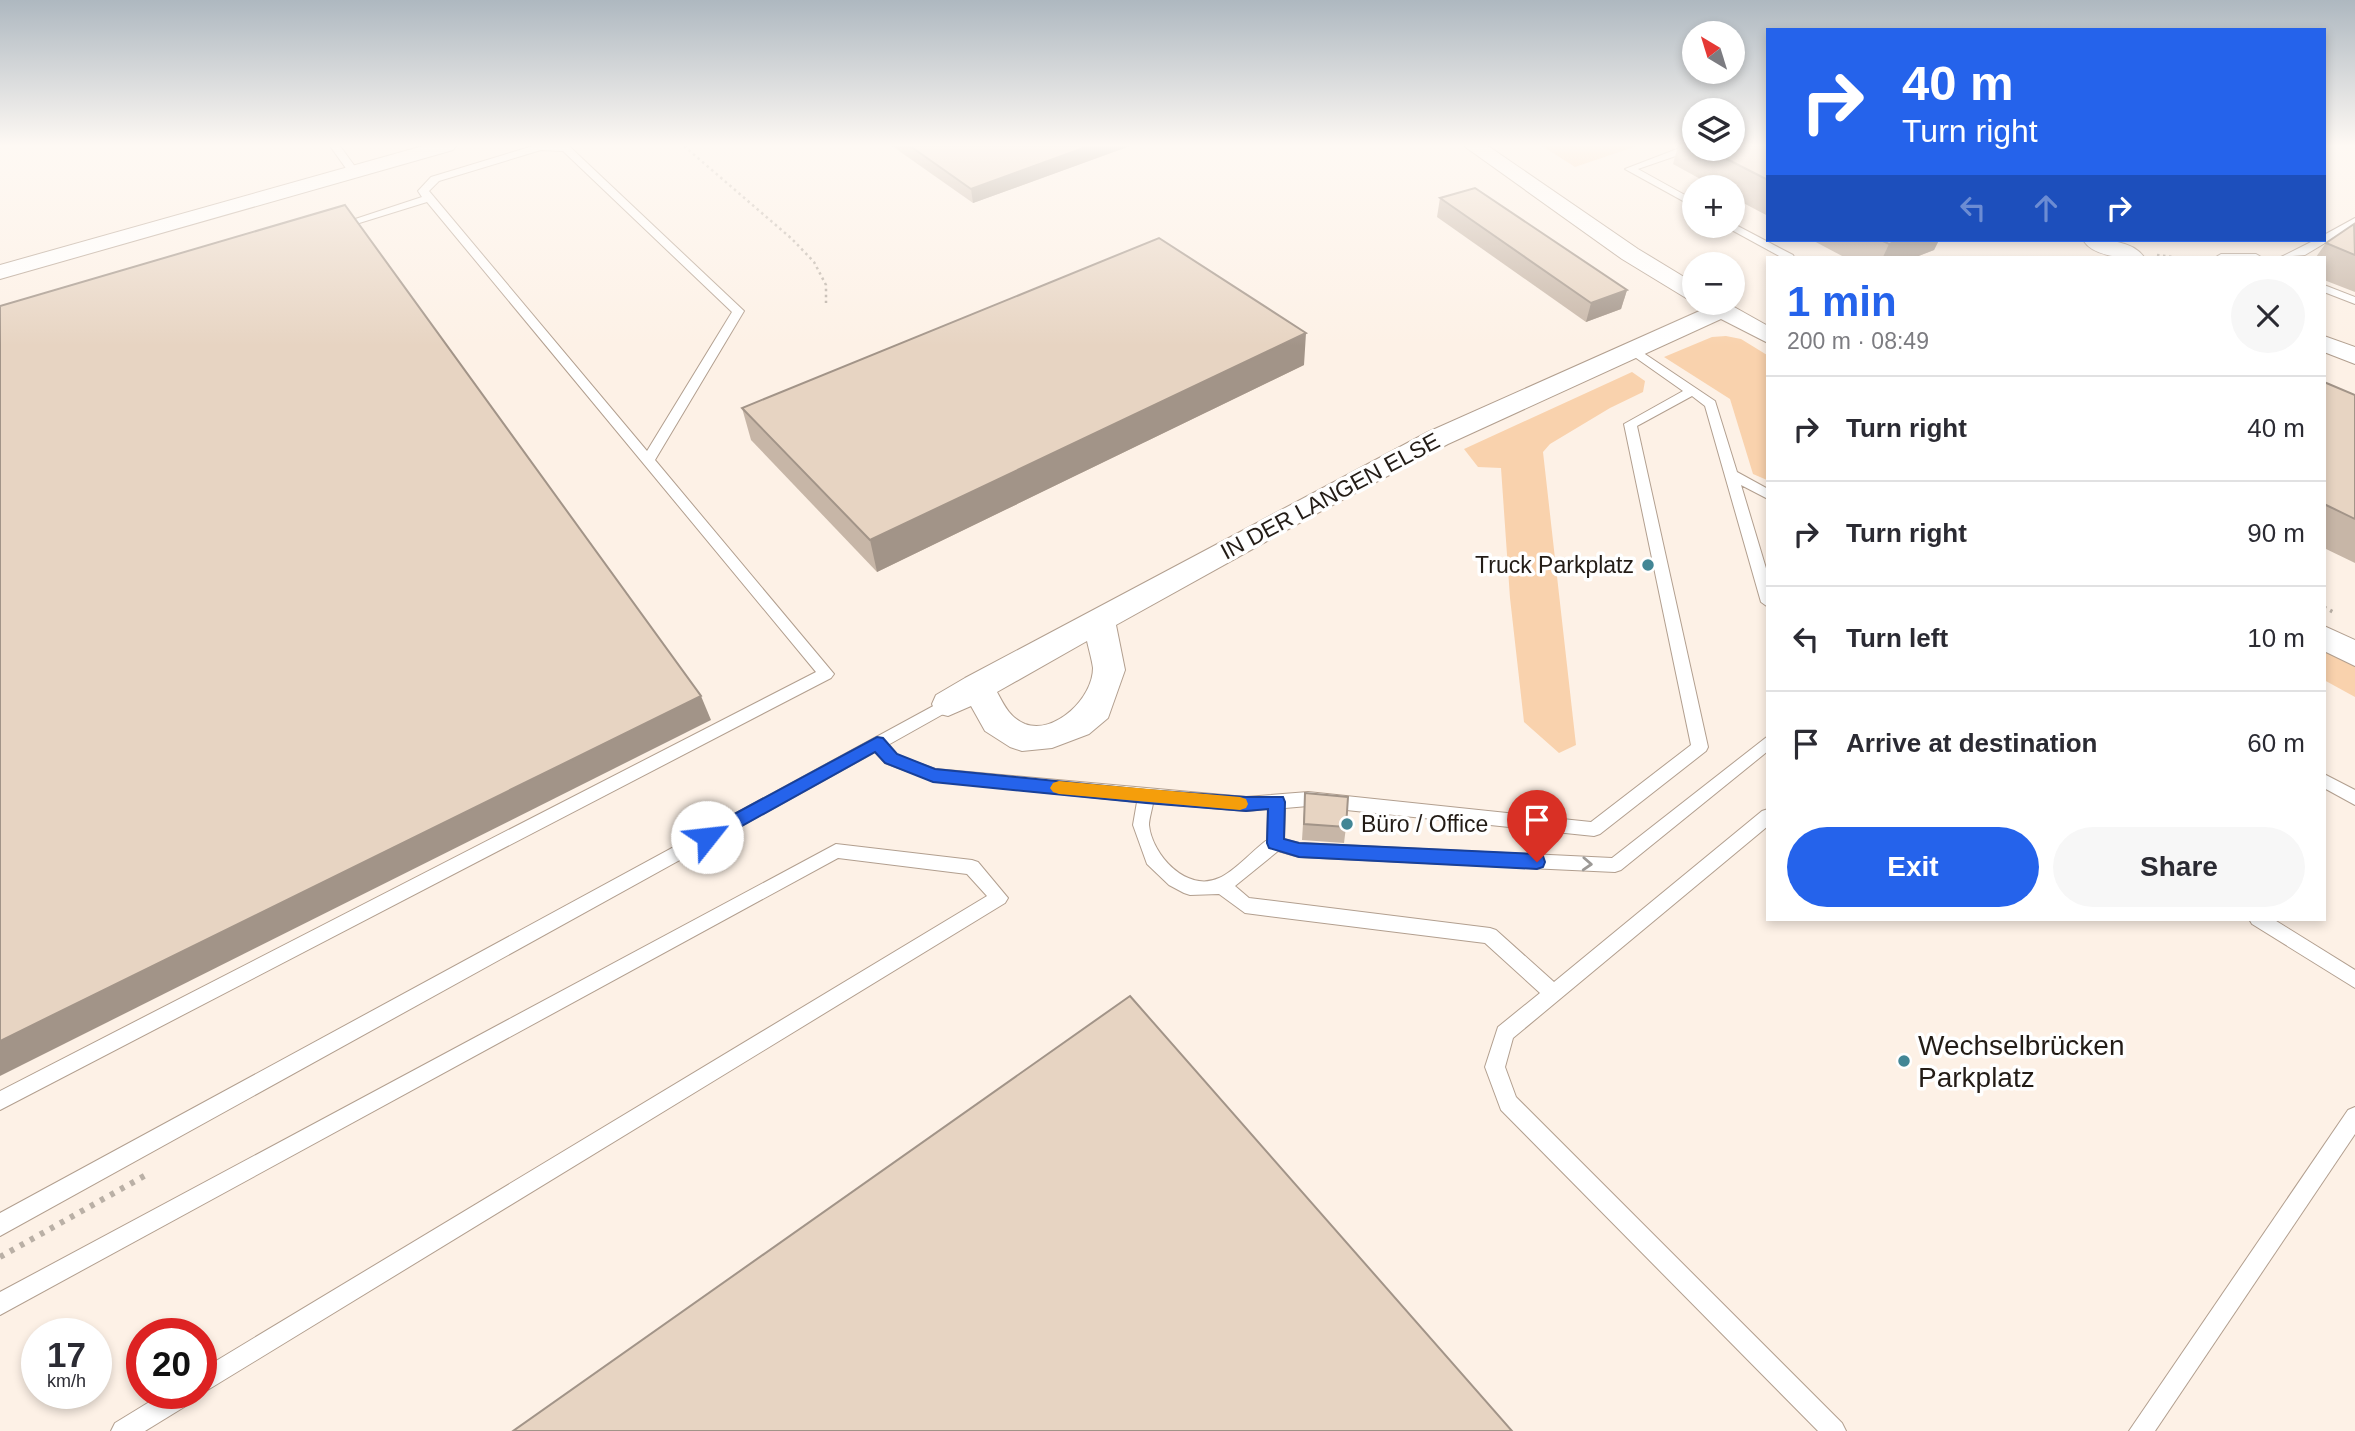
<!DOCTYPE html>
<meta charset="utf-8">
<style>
body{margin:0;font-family:Helvetica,sans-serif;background:#f7f7f7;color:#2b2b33;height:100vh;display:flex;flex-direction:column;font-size:26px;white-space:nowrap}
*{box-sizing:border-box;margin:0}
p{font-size:23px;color:#7c7c81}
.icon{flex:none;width:38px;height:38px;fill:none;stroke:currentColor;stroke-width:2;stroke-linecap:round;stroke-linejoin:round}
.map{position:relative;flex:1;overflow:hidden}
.details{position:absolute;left:1766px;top:256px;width:560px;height:665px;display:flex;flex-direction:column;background:#fff;border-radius:0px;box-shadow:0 4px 10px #0003}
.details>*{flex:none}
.hud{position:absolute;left:1766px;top:28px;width:560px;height:214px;border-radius:0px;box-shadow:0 4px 10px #0003;background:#2563eb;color:#fff;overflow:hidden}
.needle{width:46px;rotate:322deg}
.tools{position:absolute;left:1682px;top:21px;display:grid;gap:14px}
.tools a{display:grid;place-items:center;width:63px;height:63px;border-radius:50%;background:#fff;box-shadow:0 4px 10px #0003;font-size:35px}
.speed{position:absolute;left:21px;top:1318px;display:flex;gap:14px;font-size:35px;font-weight:700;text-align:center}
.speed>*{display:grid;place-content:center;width:91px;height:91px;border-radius:50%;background:#fff;box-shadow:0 4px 10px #0003;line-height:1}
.speed small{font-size:18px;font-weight:400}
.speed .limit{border:10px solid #d22;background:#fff;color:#111}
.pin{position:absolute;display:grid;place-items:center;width:60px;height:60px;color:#fff;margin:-72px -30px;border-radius:50% 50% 50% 0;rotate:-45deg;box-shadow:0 0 7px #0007}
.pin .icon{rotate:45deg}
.me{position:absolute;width:77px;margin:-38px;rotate:61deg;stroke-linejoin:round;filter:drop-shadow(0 0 5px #0008)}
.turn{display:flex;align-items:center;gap:24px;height:147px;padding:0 21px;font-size:32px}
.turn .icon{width:91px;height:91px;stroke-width:2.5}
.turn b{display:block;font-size:49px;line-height:60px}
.lanes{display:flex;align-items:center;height:66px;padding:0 21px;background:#0003;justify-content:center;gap:35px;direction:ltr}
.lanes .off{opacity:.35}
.round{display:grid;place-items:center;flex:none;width:74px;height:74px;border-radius:37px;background:#f7f7f7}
.headline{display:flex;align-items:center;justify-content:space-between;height:119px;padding:0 21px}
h1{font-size:42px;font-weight:700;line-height:52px;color:#2563eb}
.primary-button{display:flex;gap:14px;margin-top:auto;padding:14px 21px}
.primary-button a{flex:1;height:80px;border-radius:42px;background:#2563eb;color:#fff;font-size:28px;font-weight:700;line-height:80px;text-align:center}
.primary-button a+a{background:#f7f7f7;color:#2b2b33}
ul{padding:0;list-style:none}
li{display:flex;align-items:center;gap:21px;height:105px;padding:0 21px;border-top:2px solid #e1e1e2}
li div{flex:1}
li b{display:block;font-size:26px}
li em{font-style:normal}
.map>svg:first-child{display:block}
</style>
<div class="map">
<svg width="2355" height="1431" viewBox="0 0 2355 1431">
<rect width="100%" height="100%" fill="#fdf1e6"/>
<g fill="#f9d2ad">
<path d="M1542 146H1637L1575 167Z"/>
<path d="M1726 336 1741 339 1767 355V480L1753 474 1730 399 1664 357 1712 337Z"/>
<path d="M1632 372 1645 381 1643 392 1610 408 1550 444 1543 452 1576 745 1559 753 1524 722 1510 598 1501 468 1478 467 1464 449Z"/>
<path d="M2324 648 2355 664V697L2324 680Z"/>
</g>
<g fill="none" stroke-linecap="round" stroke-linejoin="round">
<g stroke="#b29f8f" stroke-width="2">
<g id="service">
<path d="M330 146H340L359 172 358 174H350Z"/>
<path d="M533 146H569L744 311 655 460 834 674 831 678 0 1110V1091L816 672 427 202 340 229 331 227 422 197 418 191 431 177ZM541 150 563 151 732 312 647 451 429 191 439 181Z"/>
<path d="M1685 146H1694L1696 149 1638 169 1694 200V207L1625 169Z"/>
<path d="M2355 218V225L2305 255 2281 257 2315 240H2324V235Z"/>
<path d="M1732 223 1793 255 1794 257H1781L1728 228 1727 226H1732Z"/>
<path d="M2221 254H2256L2261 257H2216Z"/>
<path d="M2324 285 2355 297V304L2324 292Z"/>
<path d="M1633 346 1715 401 1737 472 1768 489V499L1741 485 1768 575V607L1761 602 1705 406 1692 396 1637 426 1708 747 1706 751 1600 834 1594 836 1308 806 1285 808 1284 839 1299 843 1612 858 1768 736V751L1621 870 1615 872 1299 857 1278 851 1235 886 1249 898 1490 928 1496 930 1554 982 1762 811 1768 809V826L1513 1038 1505 1067 1516 1097 1842 1423 1846 1431H1818L1501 1110 1485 1067 1498 1027 1540 993 1485 943 1245 913 1219 894 1190 895 1184 893 1169 885 1147 864 1133 825 1137 802 934 781 885 763 875 752 0 1236V1213L948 698 954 700 956 704 954 708 888 745 897 755 935 769 1246 797 1308 792 1591 822 1691 745 1624 424 1683 391 1629 353 1627 350ZM1153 803 1246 811 1268 809 1267 840C1253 850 1234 872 1219 878 1187 893 1152 855 1149 825 1149 819 1152 810 1153 803Z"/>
<path d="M2324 774 2355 790V805L2324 788Z"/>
<path d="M836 844 972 860 978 862 1008 898 1005 903 201 1394 198 1393H201V1370L987 896 967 874 838 858 0 1315V1292Z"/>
<path d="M2249 919H2273L2355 970V988L2252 924Z"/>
<path d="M2355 1107V1134L2155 1431H2129L2348 1110Z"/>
<path d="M164 1393H197L194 1401 145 1431H111L115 1423Z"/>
</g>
</g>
<g stroke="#b29f8f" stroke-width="2">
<g id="minor">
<path d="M423 146H456L453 150 0 279V265Z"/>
<path d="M1464 146H1488L1638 249 1694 283V300L1686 298 1622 259Z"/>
<path d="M2083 240C2102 240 2131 239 2144 257 2125 258 2094 258 2083 240Z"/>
<path d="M1698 303H1727L1768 326V343L1721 319 1448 444 1312 516 1116 625 1125 670 1108 718 1089 734 1052 748 1022 751 1010 747 985 731 971 706 948 716 936 713 932 704 936 695 965 678 1428 432 1704 309ZM1087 641C1089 650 1092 660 1093 668 1093 698 1055 735 1025 724 1010 718 1004 705 997 692Z"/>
<path d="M2324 336 2355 347V364L2324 352Z"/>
<path d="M2324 626 2355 640V666L2324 651Z"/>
</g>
</g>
<g stroke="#bab0a6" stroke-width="2.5" stroke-dasharray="2.5 3.5" stroke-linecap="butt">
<path d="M684 146 792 239 814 262 826 285V303"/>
<path d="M2157 255 2173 257"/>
</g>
<path stroke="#bab0a6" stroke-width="3.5" stroke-dasharray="2.5 4.5" stroke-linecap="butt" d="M2324 607 2333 612"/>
<path stroke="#bab0a6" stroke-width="6" stroke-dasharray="4.5 7" stroke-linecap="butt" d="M0 1257 146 1175"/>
<use href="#service" fill="#fff" fill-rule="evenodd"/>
<use href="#minor" fill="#fff" fill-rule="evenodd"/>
</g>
<g fill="#c7b6a7">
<path d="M892 146H1130L973 203Z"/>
<path d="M1678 146H1694V149H1732L1768 146V216L1732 197V187H1715L1673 164Z"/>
<path d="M1440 198 1627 290 1621 309 1586 322 1437 217Z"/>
<path d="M2355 225V292L2324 280V257H2316L2326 243Z"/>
<path d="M1812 240H1939L1934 250 1916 257H1844Z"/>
<path d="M1304 365 877 572 751 440 742 408Z"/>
<path d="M2324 382 2355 395V563L2324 548Z"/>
<path d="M1305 793 1346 827 1344 843 1302 840Z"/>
</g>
<g fill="#a29488">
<path d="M1089 146H1130L973 203 971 189Z"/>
<path d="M1900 240H1939L1934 250 1916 257H1883L1889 244Z"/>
<path d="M1627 290 1621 309 1586 322 1591 303Z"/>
<path d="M1306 333 1304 365 877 572 870 540Z"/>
<path d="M701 696 711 720 0 1076V1041Z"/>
</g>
<g fill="#e7d4c2" stroke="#a29488" stroke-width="2">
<path d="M910 146H1089L971 189Z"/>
<path d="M1732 146H1768V180L1707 149H1732Z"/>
<path d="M1475 188 1627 290 1591 303 1440 198Z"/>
<path d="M345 205 701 696 0 1041V306Z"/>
<path d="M2354 224 2355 255 2326 243Z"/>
<path d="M1159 238 1306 333 870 540 742 408Z"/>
<path d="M1881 240H1900L1889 244Z"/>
<path d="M2324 382 2355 395V519L2324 504Z"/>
<path d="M1305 793 1348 797 1346 827 1304 824Z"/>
<path d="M1130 996 1512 1431H513Z"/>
</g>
<defs><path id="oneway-chevron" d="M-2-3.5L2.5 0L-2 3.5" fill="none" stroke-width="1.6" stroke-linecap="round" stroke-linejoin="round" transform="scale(1.75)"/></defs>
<use stroke="#9c9996" href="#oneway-chevron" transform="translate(1587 864) rotate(3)"/>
<linearGradient id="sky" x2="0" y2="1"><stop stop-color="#aeb8c0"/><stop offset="0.42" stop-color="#fef9f4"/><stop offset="1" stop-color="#fef9f4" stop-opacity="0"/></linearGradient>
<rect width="2355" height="346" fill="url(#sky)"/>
<path fill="#2563eb" stroke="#184099" stroke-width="2" d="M877 737 883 738 897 754 935 769 1146 790 1246 797H1283L1285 802 1284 839 1299 843 1537 854 1543 856 1545 862 1543 867 1537 869 1299 857 1269 848 1267 843 1268 809 1246 811 1146 803 933 782 885 763 875 752 713 842H701L698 837 701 832Z"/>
<path fill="#f59e0b" d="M1059 781 1240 797 1246 799 1248 804 1246 808 1240 810 1059 794 1053 792 1050 788 1053 783Z"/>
<g fill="#428695" stroke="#fff" stroke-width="2.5">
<circle cx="1648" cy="565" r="7"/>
<circle cx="1347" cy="824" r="7"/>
<circle cx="1904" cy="1061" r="7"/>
</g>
<g text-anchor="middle" stroke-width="7" stroke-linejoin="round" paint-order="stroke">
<g font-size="23" fill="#231c16" stroke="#fff">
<text transform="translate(1330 496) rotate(-28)" y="8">IN DER LANGEN ELSE</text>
</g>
<g font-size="23" fill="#231c16" stroke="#fff" text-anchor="end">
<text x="1634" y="573">Truck Parkplatz</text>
<text x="1361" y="832" text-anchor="start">Büro / Office</text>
</g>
<g font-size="28" fill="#231c16" stroke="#fff" text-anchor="start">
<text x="1918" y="1055">Wechselbrücken<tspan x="1918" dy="32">Parkplatz</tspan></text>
</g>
</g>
</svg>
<div class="tools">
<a><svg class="needle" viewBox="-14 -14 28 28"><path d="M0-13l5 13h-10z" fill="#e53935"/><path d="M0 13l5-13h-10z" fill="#7c7c81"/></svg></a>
<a><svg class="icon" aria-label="layers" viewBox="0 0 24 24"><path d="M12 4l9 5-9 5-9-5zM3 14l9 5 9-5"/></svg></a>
<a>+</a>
<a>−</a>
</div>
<div class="speed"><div>17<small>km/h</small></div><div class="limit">20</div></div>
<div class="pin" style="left:1537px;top:862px;background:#d93025"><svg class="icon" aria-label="arrive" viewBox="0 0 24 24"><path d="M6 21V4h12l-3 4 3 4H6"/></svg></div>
<svg class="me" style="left:707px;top:837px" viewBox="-20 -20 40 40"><circle r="19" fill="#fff"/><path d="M0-13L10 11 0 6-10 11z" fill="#2563eb"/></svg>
<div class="hud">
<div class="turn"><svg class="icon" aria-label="right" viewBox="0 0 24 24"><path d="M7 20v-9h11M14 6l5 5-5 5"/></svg><div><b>40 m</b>Turn right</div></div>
<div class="lanes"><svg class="icon off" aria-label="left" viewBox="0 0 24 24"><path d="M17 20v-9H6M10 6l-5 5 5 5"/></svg><svg class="icon off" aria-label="ahead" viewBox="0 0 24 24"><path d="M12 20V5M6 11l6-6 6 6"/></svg><svg class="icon" aria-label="right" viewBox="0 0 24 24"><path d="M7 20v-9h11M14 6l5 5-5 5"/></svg></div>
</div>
<section class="details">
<div class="headline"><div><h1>1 min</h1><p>200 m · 08:49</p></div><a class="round"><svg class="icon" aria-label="close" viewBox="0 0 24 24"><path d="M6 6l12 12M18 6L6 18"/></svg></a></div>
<ul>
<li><svg class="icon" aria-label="right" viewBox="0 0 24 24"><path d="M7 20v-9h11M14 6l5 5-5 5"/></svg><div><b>Turn right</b></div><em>40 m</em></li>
<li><svg class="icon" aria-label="right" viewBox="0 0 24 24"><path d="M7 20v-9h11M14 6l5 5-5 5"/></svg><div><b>Turn right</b></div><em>90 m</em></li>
<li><svg class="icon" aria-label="left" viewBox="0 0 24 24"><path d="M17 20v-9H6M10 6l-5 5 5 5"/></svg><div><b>Turn left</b></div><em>10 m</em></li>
<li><svg class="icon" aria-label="arrive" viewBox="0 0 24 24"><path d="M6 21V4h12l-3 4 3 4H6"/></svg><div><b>Arrive at destination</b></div><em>60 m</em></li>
</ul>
<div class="primary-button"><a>Exit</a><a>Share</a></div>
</section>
</div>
